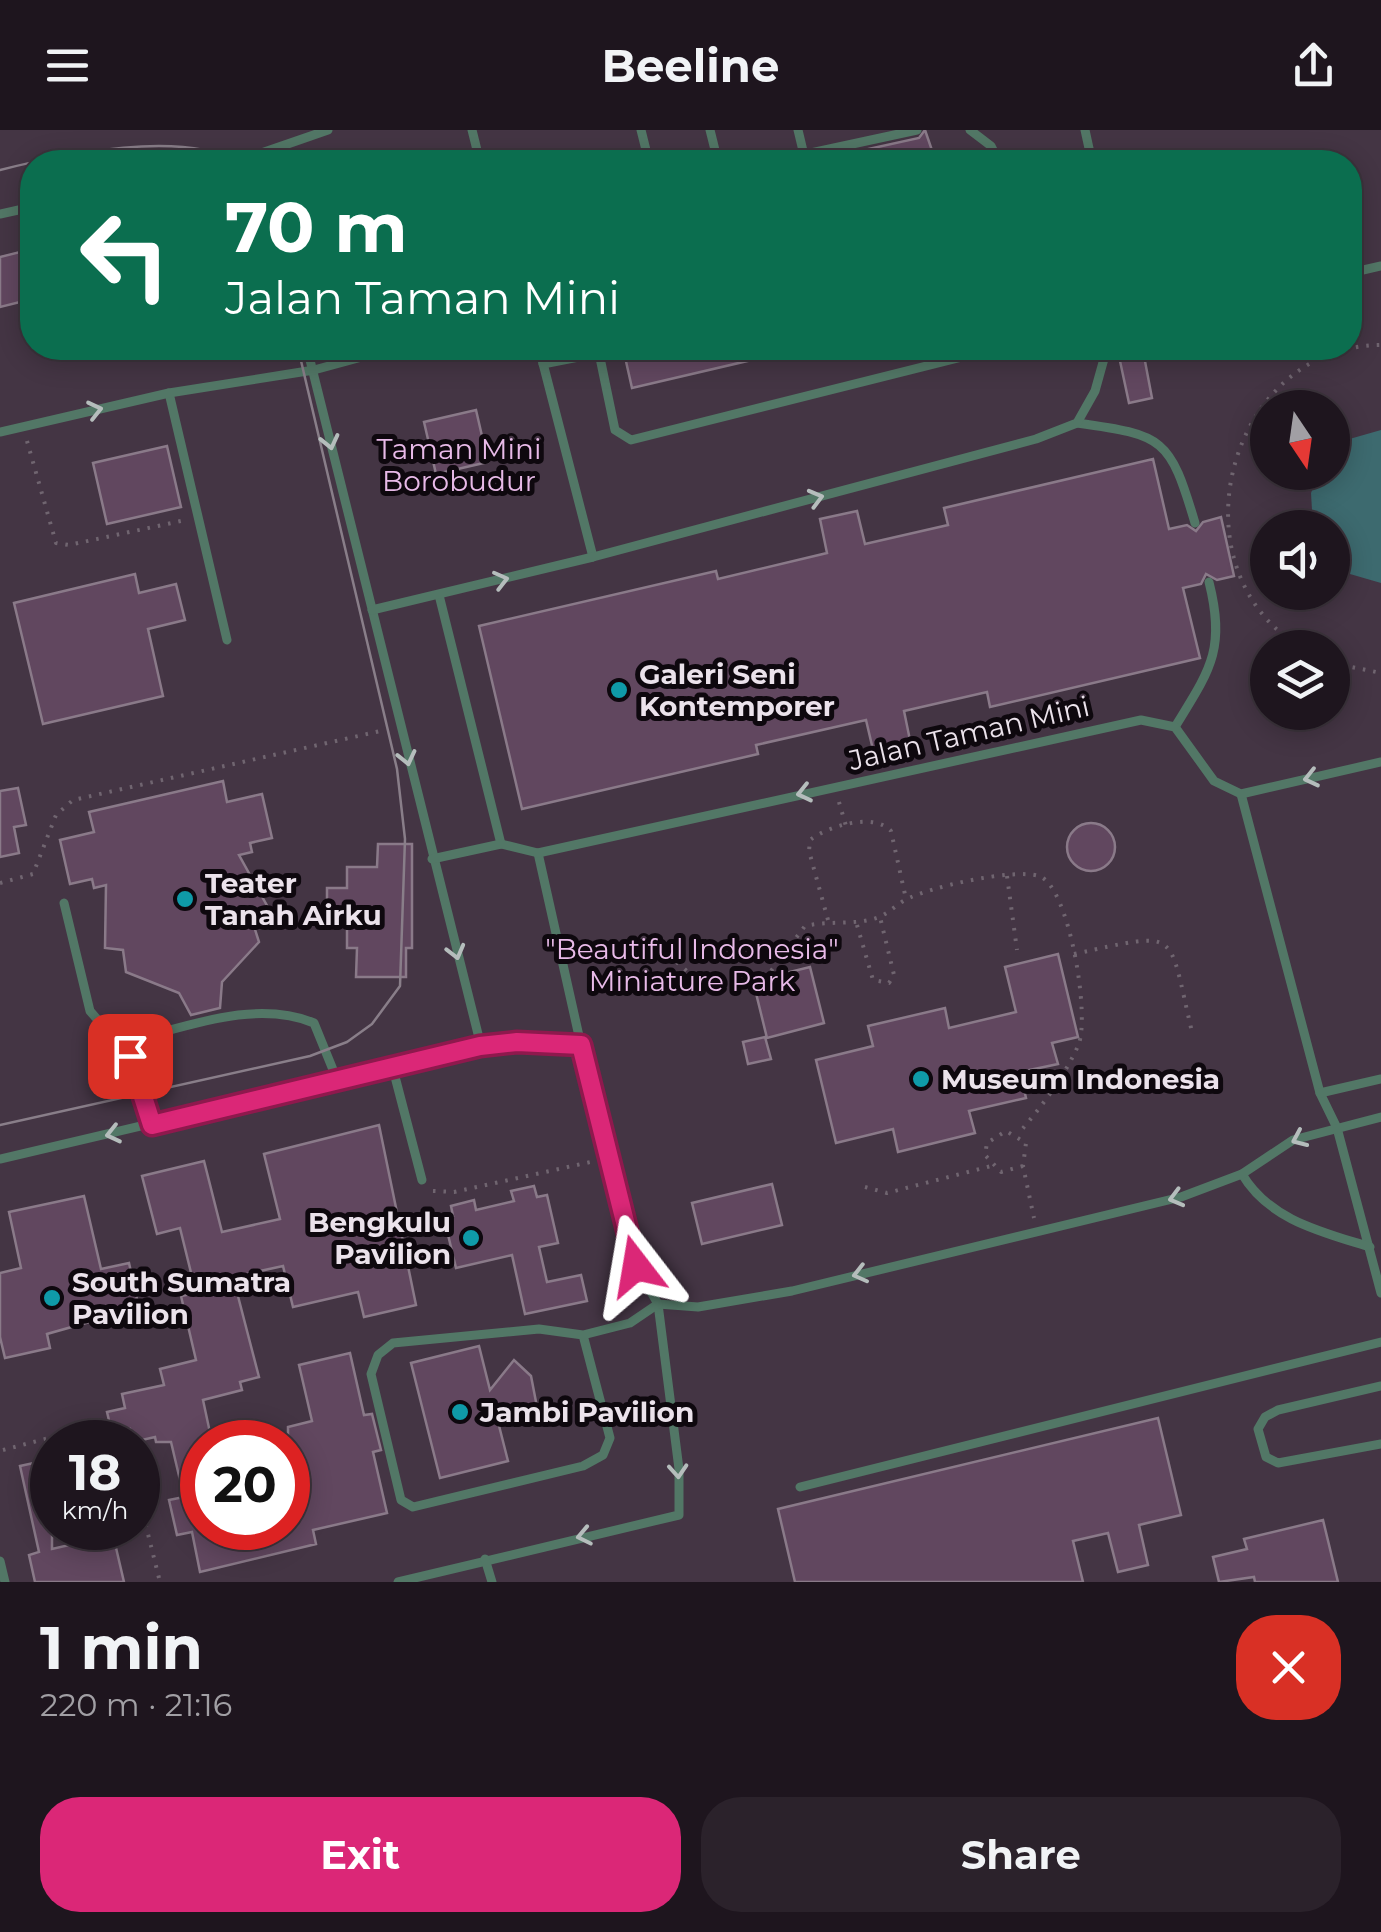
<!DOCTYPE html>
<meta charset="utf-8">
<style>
body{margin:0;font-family:Montserrat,sans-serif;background:#2b222b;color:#f1f3f6;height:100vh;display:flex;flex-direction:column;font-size:38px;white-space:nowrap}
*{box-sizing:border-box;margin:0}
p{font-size:32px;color:#a19fa4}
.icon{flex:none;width:55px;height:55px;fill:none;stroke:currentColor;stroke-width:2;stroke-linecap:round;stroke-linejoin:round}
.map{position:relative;height:1452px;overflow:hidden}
.side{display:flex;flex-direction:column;background:#1e151e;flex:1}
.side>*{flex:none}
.banner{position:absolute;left:20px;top:20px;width:1342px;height:210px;border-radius:40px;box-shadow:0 5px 25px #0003,0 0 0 2px #3c343c;background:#0b6e4f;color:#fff;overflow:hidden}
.needle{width:65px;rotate:167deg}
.buttons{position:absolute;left:1250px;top:260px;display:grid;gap:20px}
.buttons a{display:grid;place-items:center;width:100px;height:100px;border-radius:50%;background:#1e151e;box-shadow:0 5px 25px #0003,0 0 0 2px #3c343c;font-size:50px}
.speed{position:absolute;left:30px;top:1290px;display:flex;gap:20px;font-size:50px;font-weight:700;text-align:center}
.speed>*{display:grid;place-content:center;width:130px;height:130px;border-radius:50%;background:#1e151e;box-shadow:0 5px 25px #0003,0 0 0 2px #3c343c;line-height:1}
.speed small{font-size:25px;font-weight:400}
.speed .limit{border:15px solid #d22;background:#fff;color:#111}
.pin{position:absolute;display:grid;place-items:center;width:85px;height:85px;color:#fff;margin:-42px;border-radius:20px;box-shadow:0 5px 15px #0006}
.me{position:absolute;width:110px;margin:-55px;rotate:346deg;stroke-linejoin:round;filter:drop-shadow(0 0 8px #0008)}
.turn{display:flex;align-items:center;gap:35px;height:210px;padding:0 40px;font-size:45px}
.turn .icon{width:130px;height:130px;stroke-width:2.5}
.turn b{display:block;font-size:70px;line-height:85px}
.round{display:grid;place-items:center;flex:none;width:105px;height:105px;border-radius:40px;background:#2b222b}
.head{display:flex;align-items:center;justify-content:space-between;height:170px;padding:0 40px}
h1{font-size:60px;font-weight:700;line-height:75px}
.action{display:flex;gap:20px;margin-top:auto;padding:20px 40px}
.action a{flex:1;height:115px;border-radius:40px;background:#db2777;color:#fff;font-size:40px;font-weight:700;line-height:115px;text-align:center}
.action a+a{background:#2b222b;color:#f1f3f6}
header{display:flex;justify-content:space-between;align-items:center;height:130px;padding:0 40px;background:#1e151e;font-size:45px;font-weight:700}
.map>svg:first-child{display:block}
</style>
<header><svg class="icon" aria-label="menu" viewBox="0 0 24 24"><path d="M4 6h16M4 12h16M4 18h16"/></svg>Beeline<svg class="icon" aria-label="share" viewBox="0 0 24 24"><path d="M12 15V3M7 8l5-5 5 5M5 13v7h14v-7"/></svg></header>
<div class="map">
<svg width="1381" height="1452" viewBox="0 0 1381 1452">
<rect width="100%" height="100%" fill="#281c28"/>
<path fill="#443544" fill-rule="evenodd" d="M0 0H1381V1452H0ZM32 32H1350V218H32ZM1268 278H1332V342H1268ZM1268 398H1332V462H1268ZM1268 518H1332V582H1268ZM52 1312H138V1398H52ZM202 1312H288V1398H202Z"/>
<path fill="#3d6a6f" d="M1381 300V453L1350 444 1333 429 1332 398 1313 397 1311 363 1319 343 1332 342 1333 324 1346 310Z"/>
<g fill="#61475f" stroke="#8a7a89" stroke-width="2.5">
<path d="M925 0 936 32H858L855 22 919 8Z"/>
<path d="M32 119V169L0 177V127Z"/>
<path d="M623 218H772L773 225 632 258Z"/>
<path d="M1144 226 1152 268 1129 273 1120 231Z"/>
<path d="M476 280 488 332 436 344 424 292Z"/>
<path d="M167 316 181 377 107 394 93 333Z"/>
<path d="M1153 329 1169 399 1187 395 1196 401 1203 392 1221 387 1234 446 1217 450 1206 444 1201 454 1183 458 1200 528 990 577 987 562 904 581 911 615 874 624 866 590 756 615 758 624 522 679 479 496 716 441 718 449 827 423 820 389 857 381 865 414 948 395 944 378Z"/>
<path d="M135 444 139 463 176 454 185 490 148 499 163 566 43 594 14 473Z"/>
<path d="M223 651 227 672 262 664 272 708 250 713 252 722 239 725 270 781 252 790 259 812 222 852 220 878 191 885 179 863 126 842 123 820 105 818 106 755 94 758 92 749 70 754 60 710 94 702 89 682Z"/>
<path d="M18 658 26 695 14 697 19 723 0 727V661Z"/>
<circle cx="1091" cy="717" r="24"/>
<path d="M378 714H412V818H406V847H356L357 818H347V791H327V758H347V737H377Z"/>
<path d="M1058 824 1078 907 1052 913 1058 934 1020 942 1026 968 969 981 975 1003 898 1022 893 999 836 1013 816 930 873 916 868 896 945 878 949 898 1016 882 1005 837Z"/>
<path d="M810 837 824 893 767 908 753 851Z"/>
<path d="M765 907 771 929 748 934 743 912Z"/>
<path d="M379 995 416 1175 364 1187 358 1162 293 1177 283 1136 233 1147 259 1247 240 1252 242 1260 203 1270 212 1312H202V1398H288V1297L312 1291 299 1235 350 1223 364 1285 372 1284 381 1320 373 1322 387 1383 313 1400 316 1414 200 1442 192 1402 177 1405 169 1370 184 1367 171 1312H156L155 1307 133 1312 130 1299 112 1303 107 1282 125 1278 122 1264 164 1255 160 1239 196 1230 181 1166 196 1163 180 1098 157 1104 142 1046 204 1031 222 1102 280 1089 264 1024Z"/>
<path d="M772 1054 782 1095 702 1114 692 1073Z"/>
<path d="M534 1056 537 1067 547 1065 558 1113 539 1117 547 1152 581 1145 587 1171 525 1184 512 1125 456 1138 444 1088 453 1086 451 1076 474 1070 476 1080 514 1071 511 1061Z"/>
<path d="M84 1066 101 1139 129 1133 139 1178 47 1204 50 1218 5 1228 0 1207V1143L21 1138 9 1082Z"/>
<path d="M479 1216 490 1260 514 1230 531 1246 537 1277 527 1295 494 1276 508 1331 440 1348 411 1233Z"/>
<path d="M1158 1288 1181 1385 1139 1395 1148 1435 1118 1442 1108 1403 1073 1411 1083 1452H795L778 1379Z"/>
<path d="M52 1329V1419L113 1405 124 1452H35L29 1425 39 1422 20 1336Z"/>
<path d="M1323 1390 1338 1452H1255L1254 1447 1219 1452 1213 1427 1247 1419 1244 1409Z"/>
</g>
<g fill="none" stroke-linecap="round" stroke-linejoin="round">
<g stroke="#706570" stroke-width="4" stroke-dasharray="2.5 8" stroke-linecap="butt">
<path d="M27 311 56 413 69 415 181 391"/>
<path d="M1302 518C1170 440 1226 216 1381 215"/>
<path d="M1332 533 1381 543"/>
<path d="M839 672 846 696"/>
<path d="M1007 746 1017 820"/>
<path d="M0 753 33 744 56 685 73 670 385 600"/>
<path d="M828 790 809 721 810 710C828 696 874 682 891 701L906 769"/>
<path d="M857 795 873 850 889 853 894 845 880 787"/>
<path d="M574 822 655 823 672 828 698 851 714 857 771 841 805 796C830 790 855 796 879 787 889 783 896 775 905 770 929 757 1013 738 1039 746 1069 755 1091 888 1078 916 1064 947 1040 979 1018 1004"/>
<path d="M1074 824C1182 801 1167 797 1192 902"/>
<path d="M1023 1036 1001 1042 985 1025 987 1013 1006 1001 1026 1013 1023 1036 1034 1088"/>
<path d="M865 1057 887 1063 991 1036"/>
<path d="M433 1061 454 1062 595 1031"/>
<path d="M3 1320 64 1304 92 1312"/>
<path d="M138 1364 160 1452"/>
</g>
<g stroke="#527766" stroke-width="9">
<path d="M472 0 480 32"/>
<path d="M641 0 649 32"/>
<path d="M710 0 718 32"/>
<path d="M798 0 804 25"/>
<path d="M970 0 991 16 999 32"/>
<path d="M1085 0 1092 32"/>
<path d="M250 27 328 0"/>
<path d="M231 32 251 29"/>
<path d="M769 32 917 0"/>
<path d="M0 84 32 77"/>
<path d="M1350 143 1381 136"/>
<path d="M307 218 481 916"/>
<path d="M539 218 593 427"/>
<path d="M543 234 599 223 615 300 631 310 998 218"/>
<path d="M169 263 227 510"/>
<path d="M1077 293C1164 305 1170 308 1195 393"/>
<path d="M0 302 169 263 314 240 395 218"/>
<path d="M439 465 501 714"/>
<path d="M372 480 593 427 1036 309 1077 293 1095 261 1107 218"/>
<path d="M1175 597C1210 540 1226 520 1209 452"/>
<path d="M1241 664 1320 963 1337 998 1381 1163"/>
<path d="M538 723 581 915"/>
<path d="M432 729 501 714 538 723 1141 590 1175 597 1214 651 1241 664 1381 632"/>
<path d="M64 773 90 881 130 927 152 995"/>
<path d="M121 913C182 899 253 868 314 893L338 952"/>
<path d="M393 939 422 1050"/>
<path d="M1320 963 1381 949"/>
<path d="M0 1029 481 916 517 912 581 915 636 1136 658 1174 679 1339V1385L398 1452"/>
<path d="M1242 1044C1269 1090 1322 1102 1370 1117"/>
<path d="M658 1174 698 1177 792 1161 1181 1067 1242 1044 1293 1010 1381 987"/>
<path d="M583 1205 610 1308 603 1325 583 1336 413 1377 401 1370 371 1244 378 1225 393 1213 539 1199 583 1205 630 1193 658 1174"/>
<path d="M1381 1256 1278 1280 1265 1287 1258 1299 1266 1327 1278 1333 1381 1314"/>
<path d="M800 1357 1381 1212"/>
<path d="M485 1429 492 1452"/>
<path d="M0 1431 5 1452"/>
</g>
<g stroke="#897e89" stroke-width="2.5">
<path d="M0 40C67 23 183 0 237 32"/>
<path d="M0 995 310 926 347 912 372 894 400 856 405 709 397 639 298 218"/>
</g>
</g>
<defs><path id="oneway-chevron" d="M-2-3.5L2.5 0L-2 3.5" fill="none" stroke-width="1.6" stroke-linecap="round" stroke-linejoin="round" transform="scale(2.5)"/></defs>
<g stroke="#b5bdbc">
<use href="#oneway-chevron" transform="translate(95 280) rotate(-13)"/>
<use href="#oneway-chevron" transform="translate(330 312) rotate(77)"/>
<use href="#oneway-chevron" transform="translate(816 368) rotate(-15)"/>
<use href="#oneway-chevron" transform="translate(501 450) rotate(-14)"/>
<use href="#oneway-chevron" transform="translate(407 628) rotate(77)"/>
<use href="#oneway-chevron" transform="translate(1311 648) rotate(167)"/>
<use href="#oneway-chevron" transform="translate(804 663) rotate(167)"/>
<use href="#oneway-chevron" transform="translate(456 822) rotate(75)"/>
<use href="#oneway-chevron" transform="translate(113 1004) rotate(167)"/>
<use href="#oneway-chevron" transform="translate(1299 1009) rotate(156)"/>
<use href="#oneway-chevron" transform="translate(1176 1068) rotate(165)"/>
<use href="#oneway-chevron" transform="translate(860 1144) rotate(166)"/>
<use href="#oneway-chevron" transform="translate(678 1341) rotate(86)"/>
<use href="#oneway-chevron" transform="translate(584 1406) rotate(168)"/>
</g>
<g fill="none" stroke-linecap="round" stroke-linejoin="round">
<g stroke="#8e194d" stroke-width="25">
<path id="route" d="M130 926 152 995 480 916 517 912 581 915 636 1136"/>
</g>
<use href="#route" stroke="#db2777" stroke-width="18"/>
</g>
<g fill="#0f9aa8" stroke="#0e080e" stroke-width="4">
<circle cx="619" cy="560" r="10"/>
<circle cx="185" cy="769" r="10"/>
<circle cx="921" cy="949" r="10"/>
<circle cx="471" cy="1108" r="10"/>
<circle cx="52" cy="1168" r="10"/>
<circle cx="460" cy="1282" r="10"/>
</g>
<g text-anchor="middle" stroke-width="10" stroke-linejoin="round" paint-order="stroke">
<g font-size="28" fill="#e8bae8" stroke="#0e080e">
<text x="459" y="329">Taman Mini<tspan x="459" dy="32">Borobudur</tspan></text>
<text x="692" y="829">"Beautiful Indonesia"<tspan x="692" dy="32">Miniature Park</tspan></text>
</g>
<g font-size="28" font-weight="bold" fill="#ebe2eb" stroke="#0e080e" text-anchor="start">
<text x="639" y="554">Galeri Seni<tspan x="639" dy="32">Kontemporer</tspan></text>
<text x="205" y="763">Teater<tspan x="205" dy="32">Tanah Airku</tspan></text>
<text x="941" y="959">Museum Indonesia</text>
<text x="451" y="1102" text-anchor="end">Bengkulu<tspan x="451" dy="32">Pavilion</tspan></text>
<text x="72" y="1162">South Sumatra<tspan x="72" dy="32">Pavilion</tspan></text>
<text x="480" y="1292">Jambi Pavilion</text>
</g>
<g font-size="28" fill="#ebe2eb" stroke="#0e080e">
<text transform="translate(969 603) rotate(-13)" y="10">Jalan Taman Mini</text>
</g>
</g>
</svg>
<div class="buttons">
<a><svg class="needle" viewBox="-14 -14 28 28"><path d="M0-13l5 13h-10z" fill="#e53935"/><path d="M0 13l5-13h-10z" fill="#a19fa4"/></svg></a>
<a><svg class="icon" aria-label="sound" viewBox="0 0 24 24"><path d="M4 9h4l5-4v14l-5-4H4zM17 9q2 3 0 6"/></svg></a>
<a><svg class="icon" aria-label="layers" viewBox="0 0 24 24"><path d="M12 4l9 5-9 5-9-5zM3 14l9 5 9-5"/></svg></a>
</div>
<div class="speed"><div>18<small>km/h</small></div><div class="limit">20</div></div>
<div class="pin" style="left:130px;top:926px;background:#d93025"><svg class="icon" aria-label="arrive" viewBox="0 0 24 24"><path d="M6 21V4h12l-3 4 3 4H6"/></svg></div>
<svg class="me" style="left:636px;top:1136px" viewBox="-20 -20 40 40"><path d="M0-17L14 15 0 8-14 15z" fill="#db2777" stroke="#fff" stroke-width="4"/></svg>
<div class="banner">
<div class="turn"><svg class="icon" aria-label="left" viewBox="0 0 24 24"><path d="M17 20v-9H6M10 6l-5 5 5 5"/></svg><div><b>70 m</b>Jalan Taman Mini</div></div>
</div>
</div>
<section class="side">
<div class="head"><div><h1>1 min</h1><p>220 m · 21:16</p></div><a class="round" style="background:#d93025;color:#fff"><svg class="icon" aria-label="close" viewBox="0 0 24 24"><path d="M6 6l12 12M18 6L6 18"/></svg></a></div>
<div class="action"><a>Exit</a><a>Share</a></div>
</section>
